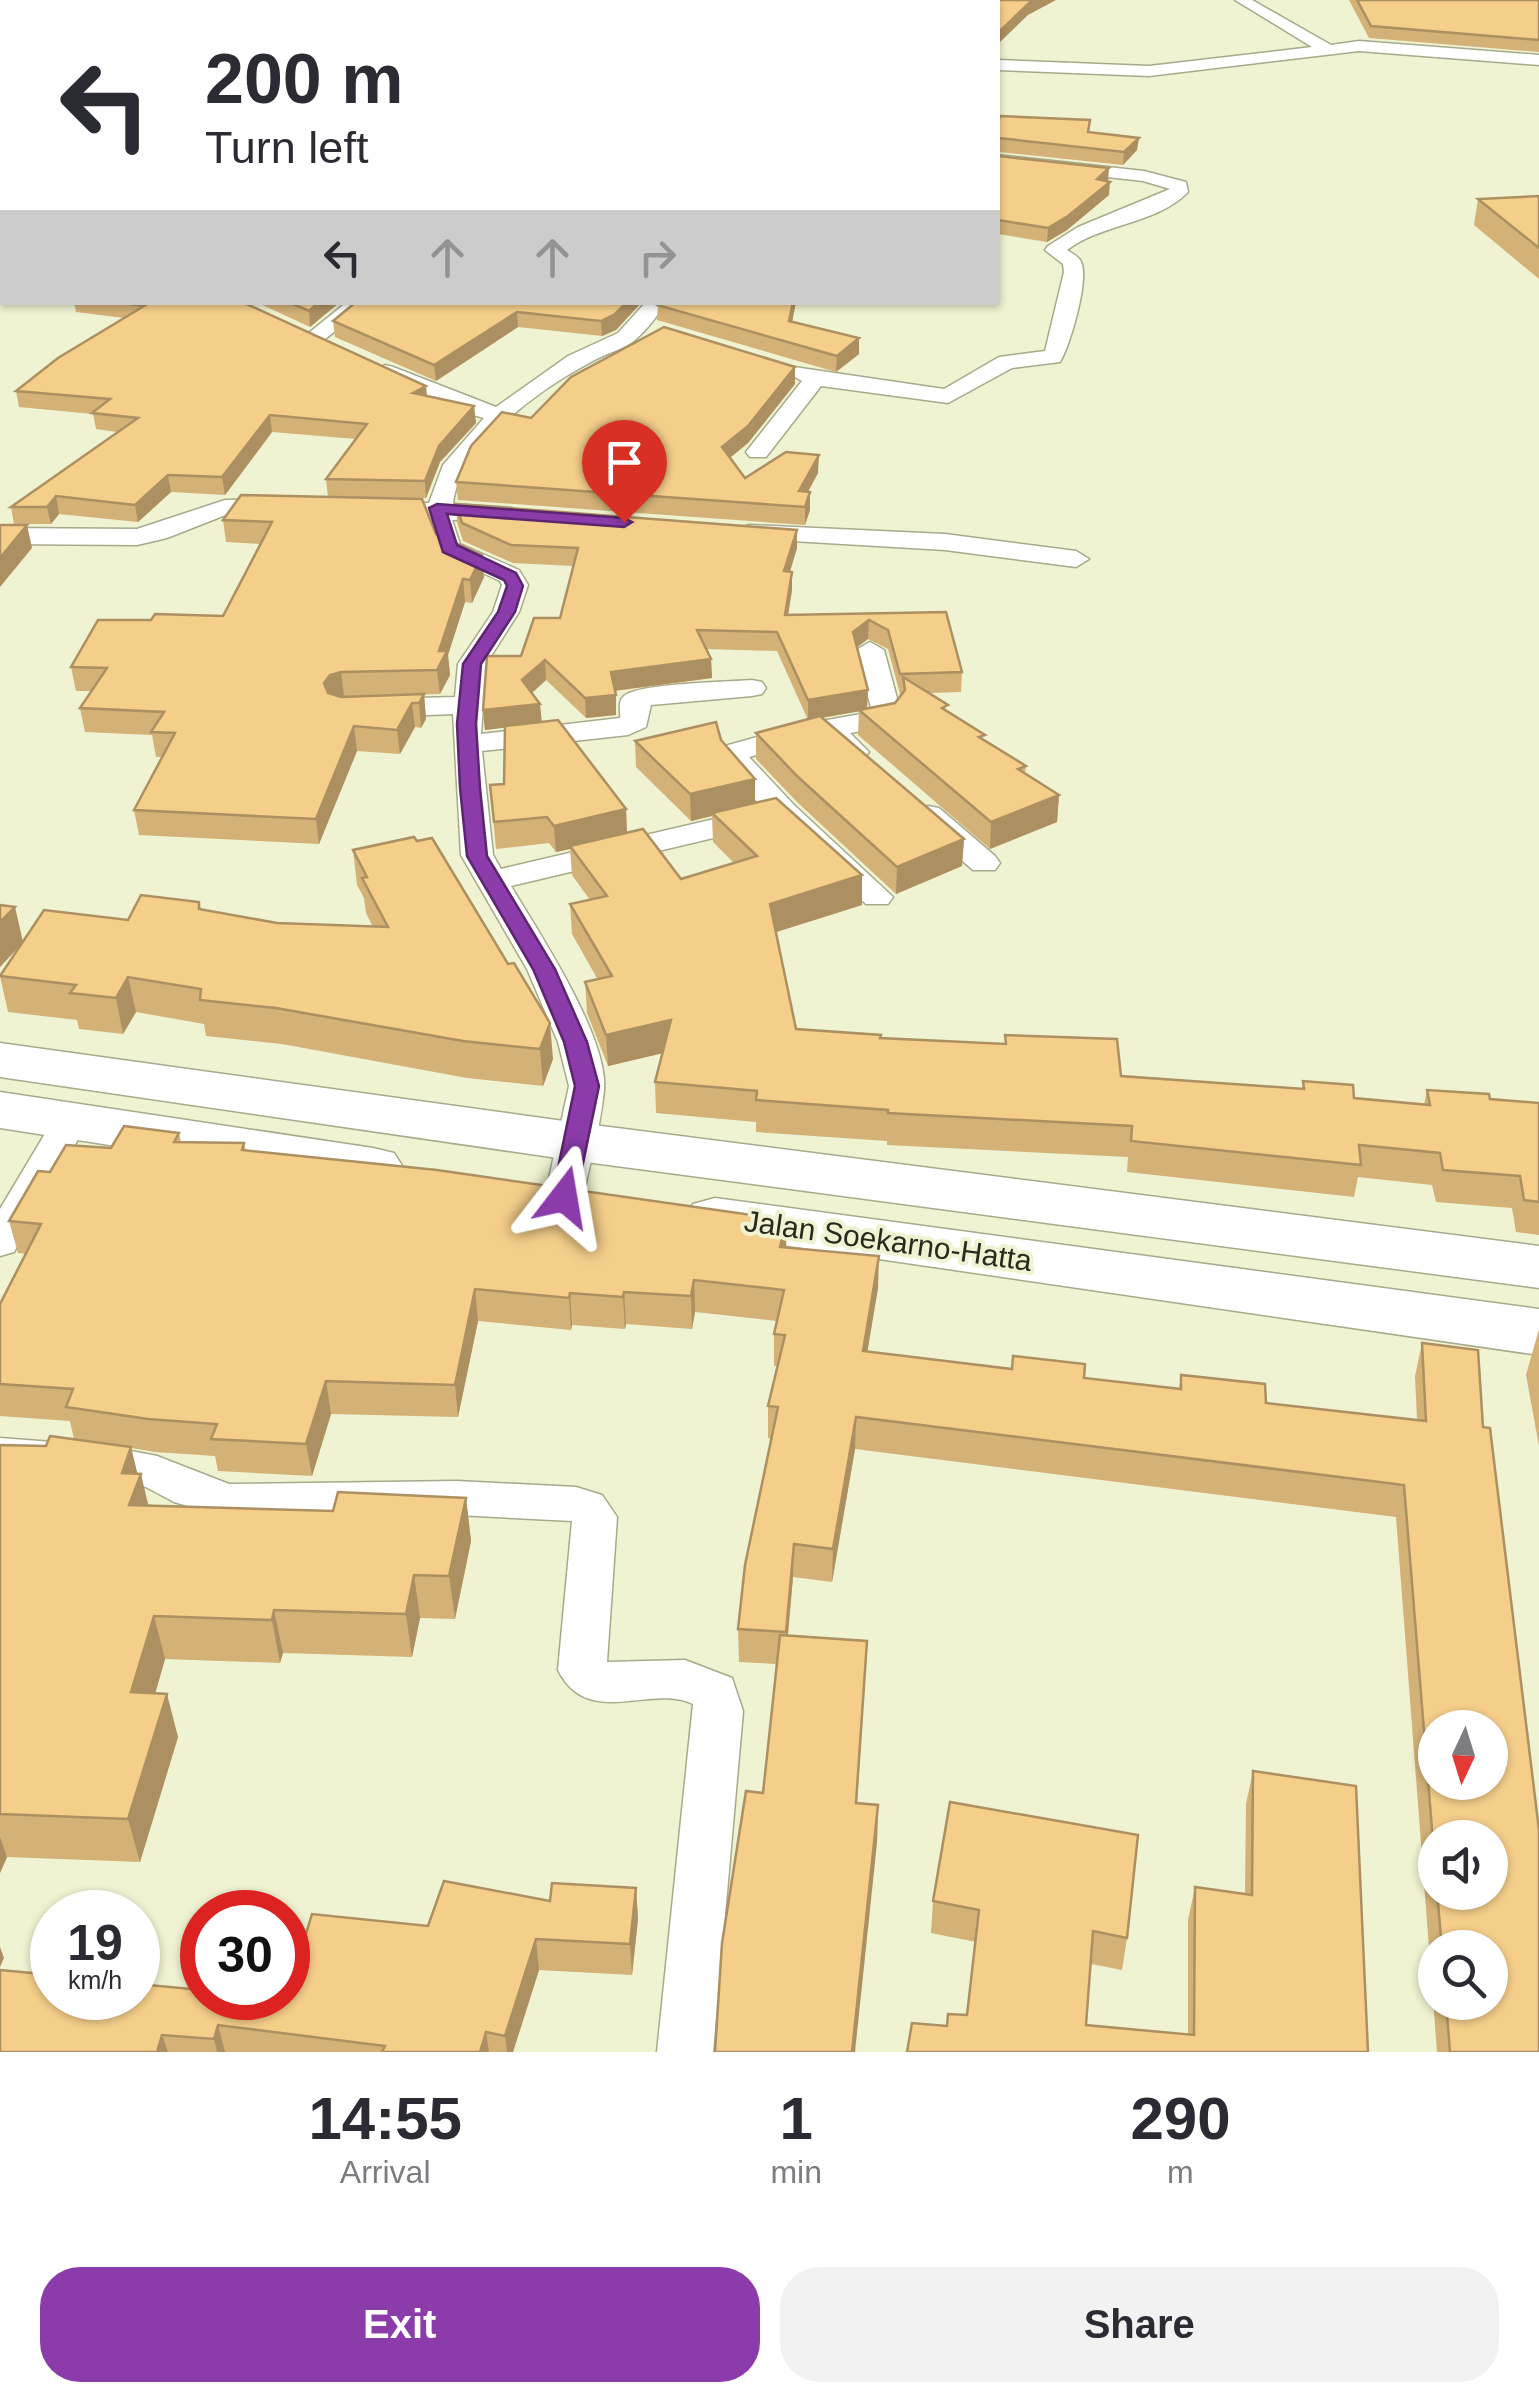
<!DOCTYPE html>
<style>
body{margin:0;font-family:Helvetica,sans-serif;background:#f2f2f3;color:#2b2b33;height:100vh;display:flex;flex-direction:column;font-size:38px;white-space:nowrap}
*{box-sizing:border-box;margin:0}
p{font-size:32px;color:#7c7c81}
.icon{flex:none;width:55px;height:55px;fill:none;stroke:currentColor;stroke-width:2;stroke-linecap:round;stroke-linejoin:round}
.map{position:relative;height:2052px;overflow:hidden}
.sheet{display:flex;flex-direction:column;background:#fff;flex:1}
.sheet>*{flex:none}
.guide{position:absolute;left:0px;top:0px;width:1000px;height:305px;box-shadow:0 2px 8px #0004;background:#fff;color:#2b2b33;overflow:hidden}
.needle{width:65px;rotate:184deg}
.fabs{position:absolute;left:1418px;top:1710px;display:grid;gap:20px}
.fabs a{display:grid;place-items:center;width:90px;height:90px;border-radius:50%;background:#fff;box-shadow:0 2px 8px #0004;font-size:50px}
.speed{position:absolute;left:30px;top:1890px;display:flex;gap:20px;font-size:50px;font-weight:700;text-align:center}
.speed>*{display:grid;place-content:center;width:130px;height:130px;border-radius:50%;background:#fff;box-shadow:0 2px 8px #0004;line-height:1}
.speed small{font-size:25px;font-weight:400}
.speed .limit{border:15px solid #d22;background:#fff;color:#111}
.pin{position:absolute;display:grid;place-items:center;width:85px;height:85px;color:#fff;margin:-102px -42px;border-radius:50% 50% 50% 0;rotate:-45deg;box-shadow:0 0 10px #0007}
.pin .icon{rotate:45deg}
.me{position:absolute;width:110px;margin:-55px;rotate:14deg;stroke-linejoin:round;filter:drop-shadow(0 0 8px #0008)}
.turn{display:flex;align-items:center;gap:35px;height:210px;padding:0 40px;font-size:45px}
.turn .icon{width:130px;height:130px;stroke-width:2.5}
.turn b{display:block;font-size:70px;line-height:85px}
.lanes{display:flex;align-items:center;height:95px;padding:0 40px;background:#0003;justify-content:center;gap:50px;direction:ltr}
.lanes .off{opacity:.35}
.eta{display:flex;justify-content:space-evenly;align-items:center;height:170px;text-align:center}
.eta b{font-size:60px;font-weight:700;line-height:70px}
.primary-button{display:flex;gap:20px;margin-top:auto;padding:20px 40px}
.primary-button a{flex:1;height:115px;border-radius:40px;background:#8c3baa;color:#fff;font-size:40px;font-weight:700;line-height:115px;text-align:center}
.primary-button a+a{background:#f2f2f3;color:#2b2b33}
.map>svg:first-child{display:block}
</style>
<div class="map">
<svg width="1539" height="2052" viewBox="0 0 1539 2052">
<rect width="100%" height="100%" fill="#f0f3d1"/>
<g fill="none" stroke-linecap="round" stroke-linejoin="round">
<g stroke="#a7aa8a" stroke-width="3">
<g id="street">
<path d="M1235 0H1252L1331 45 1359 41 1539 55V65L1359 51 1149 76 998 70V60L1149 66 1312 47Z"/>
<path d="M2 56V66L0 67V57Z"/>
<path d="M998 155 1144 171 1186 182 1188 192C1157 224 1103 223 1067 250 1070 252 1079 257 1080 260 1091 275 1070 346 1060 362L1012 368 948 403 821 386 766 457H750L746 452 802 381 784 371 787 366 944 389 999 357 1045 351 1064 272 1063 264 1045 250 1048 246 1078 227 1170 189 1143 181 998 165Z"/>
<path d="M0 209 2 210V226L0 225Z"/>
<path d="M347 302H371L319 344H305L301 340 305 336Z"/>
<path d="M646 302H667C656 317 645 333 631 343 618 351 602 355 589 363 542 388 458 447 453 504L512 508 515 513 512 518 452 520 460 544 519 570 528 585 519 612 486 664 481 734 620 718C621 711 617 702 624 696 639 683 729 682 752 680L762 682 766 688 762 694 752 696 651 705 646 727 628 735 482 751 493 855 501 869 757 809 765 811 724 764 720 752 725 746 800 725 810 728 815 734 810 740 749 757 794 805 893 897 888 904H866L772 818 768 825 511 886C538 931 609 1038 604 1090 601 1125 590 1162 583 1197L578 1206 564 1210 550 1206 545 1197 569 1086 558 1042 527 969 461 855 453 714 380 717 370 714 366 708 370 702 380 699 455 697 458 664 493 612 502 585 500 581 440 553 427 518 380 516 368 509 380 502 429 503 443 465 484 418 452 409 374 372 385 365 393 367 496 407 568 356 618 333Z"/>
<path d="M278 499 290 506 287 511 228 514 167 538 137 545 0 544V528L137 529 225 500Z"/>
<path d="M749 525 945 534 1076 551 1089 559 1076 567 945 550 740 538 736 533 740 528Z"/>
<path d="M870 642 884 650 901 713 891 726 850 733 869 752 864 758C842 764 824 745 812 728L816 722 872 712 856 650Z"/>
<path d="M928 806 939 808 995 856 1000 863 995 870H973L917 822 913 815 917 808Z"/>
<path d="M71 1108 84 1112 89 1120 14 1252 0 1256V1209L58 1112Z"/>
<path d="M0 1438 105 1446 157 1456 229 1484 457 1481 576 1487 602 1495 617 1517 607 1662 685 1660 732 1678 743 1711 713 2052H657L693 1704C651 1683 588 1730 558 1670L572 1521 457 1515 229 1518 174 1502 146 1487 105 1478 0 1470Z"/>
</g>
</g>
<g stroke="#a7aa8a" stroke-width="3">
<g id="highway">
<path d="M0 1043 578 1123 1539 1246V1288L578 1161 0 1077Z"/>
<path d="M0 1092 373 1148 394 1153 403 1167 394 1181 373 1186 0 1128Z"/>
<path d="M715 1198 1539 1309V1355L693 1232 684 1218 693 1204Z"/>
</g>
</g>
<use href="#street" fill="#fff" fill-rule="evenodd"/>
<use href="#highway" fill="#fff" fill-rule="evenodd"/>
</g>
<g fill="#d3b177" fill-rule="evenodd">
<path d="M1349 0H1539V52L1369 38Z"/>
<path d="M1090 120 1089 132 1137 150 1123 165 998 152V122Z"/>
<path d="M998 152V156L1107 181 1109 195 1067 230 1047 242 998 234Z"/>
<path d="M1539 196V279L1474 225 1478 199Z"/>
<path d="M74 302H242L426 386 427 396 474 406 476 423 440 462 426 498 334 497 436 534 484 577 472 603 465 602 448 655 450 675 440 694 340 697 424 694 426 719 421 728 415 727 400 754 357 751 319 844 139 835 134 810 162 757H156L152 735 85 732 80 708 91 691H76L71 667 151 620 223 616 261 544 226 542 223 520 328 497 326 479 356 439 272 432 225 495 171 492 138 522 59 514 51 524H14L11 507 117 432 96 429 93 414 19 407 16 391 124 318 76 312Z"/>
<path d="M256 302H340L310 327Z"/>
<path d="M356 302H642L616 330 602 336 518 327 436 381 335 337 333 321Z"/>
<path d="M658 302H796L792 322 859 338V354L836 372 657 320Z"/>
<path d="M795 384 748 443 730 458 745 478 818 473 808 492 810 510 805 525 458 500 456 482 531 418Z"/>
<path d="M456 504 797 548 790 572 792 590 788 615 946 612 962 672 961 692 929 693 948 711 985 740 1026 766 1025 773 1059 795 1057 822 990 849 858 735 859 711 822 718 964 839 962 866 896 894 797 802 756 759V733L808 720 777 651 707 649 711 659 712 678 615 691 616 715 586 718 546 680 532 693 542 722 626 809 627 833 681 879 734 863 713 842 712 816 691 821 636 767 635 741 721 740 755 803 862 875V905L776 932 796 1029 881 1038 1005 1044V1035L1121 1076 1302 1089 1303 1081 1354 1098 1424 1105 1427 1090 1490 1099 1539 1103V1235L1516 1232 1512 1208 1436 1202 1432 1185 1358 1177 1354 1197 1127 1172 1128 1157 887 1145V1141L756 1132V1122L656 1113 655 1082 663 1053 608 1066 587 1013 585 982 598 980 572 934 570 904 590 900 572 875 570 849 556 852 549 843 496 849 490 785 504 784 505 727 485 730 483 710 521 656 560 618 573 566 513 563 463 541 457 522ZM868 639 888 649 900 694H902L895 703 867 708 857 647Z"/>
<path d="M353 850 553 1059 543 1086 467 1078 282 1044 206 1036 204 1024 136 1012 123 1034 79 1029 77 1020 8 1012 0 976 21 945 0 967V905L23 941 128 920 199 902 201 909 277 923 373 927 366 913 364 898 357 885Z"/>
<path d="M179 1133 181 1142 244 1143 246 1150 786 1247 878 1288 867 1352 1179 1389 1181 1375 1266 1403 1417 1420 1415 1376 1422 1343 1483 1427 1539 2052H1437L1396 1517 855 1449 832 1582 793 1577 788 1636 865 1679 857 1803 878 1805 877 1843 763 1793 777 1664 739 1662 738 1629 772 1439 768 1438V1406L778 1366H774V1334L777 1321 695 1312 692 1329 626 1324 625 1329 572 1325 571 1330 478 1321 458 1417 331 1414 312 1476 218 1471 215 1456 155 1452 131 1448 137 1474 149 1506 333 1511 466 1498 471 1541 455 1619 420 1618 412 1657 283 1653 280 1663 165 1659 155 1693 178 1737 140 1862 7 1857 0 1873V1445L46 1446 74 1439 70 1421 0 1416V1304L26 1254 18 1253 9 1221 50 1172 111 1148ZM1435 1838 1490 1892H1435ZM1435 1948H1490V2002H1435Z"/>
<path d="M1539 1329V1446L1526 1375Z"/>
<path d="M1253 1771 1368 2052 947 2026 967 2015 976 1942 931 1933 933 1901 1127 1938 1122 1970 1091 1964 1086 2025 1188 2034V1920L1195 1887 1245 1894 1246 1804Z"/>
<path d="M636 1888 638 1919 632 1975 539 1970 513 2052H0L286 1999 428 1926 550 1901Z"/>
</g>
<g fill="#ac9061">
<path d="M1036 0H1056L1028 15 999 43 1000 31 1029 3Z"/>
<path d="M1139 138 1137 150 1123 165 1124 152Z"/>
<path d="M1109 168 1108 181 1097 179Z"/>
<path d="M1110 182 1109 195 1067 230 1047 242 1048 228Z"/>
<path d="M319 302H340L310 327 309 311Z"/>
<path d="M627 302H642L616 330 602 336 601 321Z"/>
<path d="M793 302H796L789 337V321Z"/>
<path d="M517 312 518 327 436 381 434 365Z"/>
<path d="M859 338V354L836 372 837 356Z"/>
<path d="M795 367V384L748 443 722 464V447Z"/>
<path d="M426 386 427 402 413 393Z"/>
<path d="M474 406 476 423 440 462 426 498 425 481 439 446Z"/>
<path d="M270 415 272 432 225 495 222 477Z"/>
<path d="M819 455 818 473 800 506 799 491Z"/>
<path d="M168 475 171 492 138 522 135 505Z"/>
<path d="M810 492V510L805 525V507Z"/>
<path d="M56 496 59 514 51 524 47 507Z"/>
<path d="M27 525 32 548 0 587V558Z"/>
<path d="M797 530V548L784 590V571Z"/>
<path d="M482 555 484 577 472 603 470 580Z"/>
<path d="M792 572V590L785 634V615Z"/>
<path d="M463 579 465 602 448 655 450 675 440 694 437 670 439 651Z"/>
<path d="M869 620 868 639 852 651 853 632Z"/>
<path d="M711 659 712 678 612 691 611 672Z"/>
<path d="M545 660 546 680 524 700 522 680Z"/>
<path d="M341 672 344 696 333 699 327 707 324 683 330 675Z"/>
<path d="M868 690 867 710 808 720V700Z"/>
<path d="M424 694 426 719 421 728 419 703Z"/>
<path d="M616 695V715L586 718 585 698Z"/>
<path d="M412 703 415 727 400 754 397 730Z"/>
<path d="M540 704 542 723 485 730 483 710Z"/>
<path d="M354 726 357 751 319 844 316 819Z"/>
<path d="M755 779V806L712 813V816L691 821 690 794Z"/>
<path d="M1059 795 1057 822 990 849 991 822Z"/>
<path d="M626 809 627 836 570 846V849L556 852 554 826Z"/>
<path d="M964 839 962 866 896 894 897 867Z"/>
<path d="M862 875V905L770 934V904Z"/>
<path d="M15 907 23 942 0 967V922Z"/>
<path d="M128 977 136 1012 123 1034 116 998Z"/>
<path d="M671 1020 672 1051 608 1066 606 1035Z"/>
<path d="M550 1023 553 1059 543 1086 540 1049Z"/>
<path d="M787 1220 786 1252 780 1247Z"/>
<path d="M879 1256 878 1288 862 1384 863 1351Z"/>
<path d="M694 1280 695 1312 692 1329 691 1296Z"/>
<path d="M475 1289 478 1321 458 1417 455 1385Z"/>
<path d="M624 1292 626 1324 625 1329 623 1297Z"/>
<path d="M570 1293 572 1325 571 1330 569 1298Z"/>
<path d="M326 1381 331 1414 312 1476 306 1444Z"/>
<path d="M856 1417 855 1449 832 1582 833 1549Z"/>
<path d="M131 1447 139 1480 141 1474 151 1517 140 1548 122 1473Z"/>
<path d="M466 1498 471 1541 455 1619 449 1576Z"/>
<path d="M794 1544 793 1577 785 1665 786 1632Z"/>
<path d="M414 1575 420 1618 412 1657 406 1614Z"/>
<path d="M274 1610 283 1653 280 1663 272 1620Z"/>
<path d="M154 1616 165 1659 143 1736 131 1692Z"/>
<path d="M867 1641 865 1679 854 1840 856 1803Z"/>
<path d="M167 1694 178 1737 140 1862 128 1819Z"/>
<path d="M878 1805 877 1843 855 2052H852Z"/>
<path d="M0 1837 7 1857 0 1873Z"/>
<path d="M636 1888 638 1919 632 1975 630 1944Z"/>
<path d="M536 1939 539 1970 513 2052H507L505 2036Z"/>
<path d="M0 1947 4 1958 0 1967Z"/>
<path d="M218 2025 225 2052H217L214 2039Z"/>
<path d="M486 2032 489 2052H480Z"/>
<path d="M162 2035 168 2052H157Z"/>
</g>
<g fill="#f5ce8a" stroke="#ac9061" stroke-width="2.5" fill-rule="evenodd">
<path d="M635 0H770V2H779H635Z"/>
<path d="M906 0H1036L1029 3 1000 31H998V2H902Z"/>
<path d="M1357 0H1539V40L1371 26Z"/>
<path d="M1000 116 1090 120 1088 132 1139 138 1124 152 999 138 998 140V122Z"/>
<path d="M0 133H2V198L0 193Z"/>
<path d="M998 152V156L1109 168 1097 179 1110 182 1068 216 1048 228 998 220Z"/>
<path d="M1539 196V248L1478 199Z"/>
<path d="M116 302H242L426 386 413 393 474 406 439 446 425 481 326 479 367 424 270 415 222 477 168 475 135 505 56 496 47 507H11L138 418 92 413 110 399 16 391 58 358 144 306Z"/>
<path d="M289 302H319L309 311Z"/>
<path d="M356 302H627L615 314 601 321 517 312 434 365 333 321Z"/>
<path d="M658 302H793L789 321 859 338 837 356 657 305Z"/>
<path d="M664 327 795 367 748 426 722 447 745 478 786 452 819 455 799 491 810 492 805 507 456 482 471 446 502 412 531 418 571 377Z"/>
<path d="M241 495 422 499 436 534 482 555 470 580 463 579 439 651H447L437 670 341 672 330 675 324 683 328 693 341 697 424 694 419 703H412L397 730 354 726 316 819 134 810 175 733 151 732 164 712 80 708 107 668 71 667 98 620H151L155 614 223 616 272 522 223 520Z"/>
<path d="M456 504 797 530 784 571 792 572 785 615 946 612 962 672 900 674 888 630 869 620 853 632 868 690 808 700 777 632 697 630 711 659 611 672 616 695 585 698 545 660 522 680 540 704 483 710 487 656H521L534 618H560L578 548 511 545 462 523Z"/>
<path d="M0 525H27L0 558Z"/>
<path d="M903 677 948 705 942 708 985 735 979 737 1026 766 1018 769 1059 795 991 822 859 710 895 703 905 690Z"/>
<path d="M820 716 964 839 897 867 797 776 756 733Z"/>
<path d="M558 720 626 809 554 826 547 817 494 822 490 785 504 784 505 726Z"/>
<path d="M716 722 721 740 755 779 690 794 635 741Z"/>
<path d="M776 798 862 875 770 904 796 1029 881 1035 880 1038 1006 1044 1005 1035 1117 1039 1121 1076 1304 1089 1303 1081 1353 1085 1354 1098 1430 1105 1427 1090 1489 1094 1490 1099 1539 1103V1202L1524 1200 1520 1176 1443 1170 1440 1153 1359 1145 1361 1165 1131 1141 1132 1126 888 1113V1110L756 1100 757 1091 655 1082 671 1020 606 1035 585 982 612 976 570 904 607 896 570 846 643 829 681 879 757 856 712 813Z"/>
<path d="M414 837 417 841 432 838 508 964 514 963 550 1023 540 1049 463 1041 276 1008 200 1000 201 989 128 977 116 998 70 993 76 985 0 976 44 910 128 920 141 895 199 902V909L277 923 388 927 362 878 367 877 353 850Z"/>
<path d="M0 905 15 907 0 922Z"/>
<path d="M124 1126 179 1133 174 1142 244 1143 242 1150 437 1170 787 1220 780 1247 879 1256 863 1351 1012 1369 1013 1356 1085 1364 1084 1378 1181 1389V1375L1265 1384 1266 1403 1426 1421 1422 1343 1478 1350 1483 1427 1490 1428 1539 1830V2052H1450L1446 2002H1490V1948H1442L1437 1892H1490V1838H1435V1866L1404 1485 856 1417 833 1549 794 1544 786 1632 738 1629 745 1565 778 1407 768 1406 785 1335 774 1334 784 1290 694 1280 691 1296 624 1292 623 1297 570 1293 569 1298 475 1289 455 1385 326 1381 306 1444 211 1439 217 1424 148 1419 66 1407 73 1389 0 1384V1304L41 1224 9 1221 38 1171 50 1172 66 1145 111 1148ZM1435 1728H1490V1782H1435Z"/>
<path d="M50 1436 131 1447 122 1473 141 1474 129 1505 333 1511 338 1492 466 1498 449 1576 414 1575 406 1614 274 1610 272 1620 154 1616 131 1692 167 1694 128 1819 0 1814V1445L46 1446Z"/>
<path d="M780 1635 867 1641 856 1803 878 1805 852 2052H715L722 1943 746 1791 763 1793Z"/>
<path d="M1253 1771 1356 1786 1368 2052H907L912 2023 947 2026 948 2014 967 2015 979 1910 933 1901 950 1802 1138 1835 1127 1938 1093 1931 1086 2025 1194 2035 1195 1887 1252 1895Z"/>
<path d="M444 1881 550 1901 552 1883 636 1888 630 1944 536 1939 505 2036 486 2032 480 2052H382L385 2046 218 2025 214 2039 162 2035 157 2052H0V1970L52 1975V1998H138V1984L202 1990V1998L286 1999 312 1914 428 1926Z"/>
</g>
<path fill="#8c3baa" stroke="#5b266e" stroke-width="2.5" d="M437 504 624 518 632 522 624 527 447 514 457 545 516 573 523 586 515 612 481 664 476 724 480 788 487 856 555 969 587 1042 599 1086 576 1197 564 1205 552 1197 575 1086 564 1042 533 969 467 856 460 788 457 724 463 664 498 612 507 586 504 580 443 552 429 508Z"/>
<g text-anchor="middle" stroke-width="8" stroke-linejoin="round" paint-order="stroke">
<g font-size="30" fill="#292a1d" stroke="#f0f3d1">
<text transform="translate(888 1241) rotate(8)" y="10">Jalan Soekarno-Hatta</text>
</g>
</g>
</svg>
<div class="fabs">
<a><svg class="needle" viewBox="-14 -14 28 28"><path d="M0-13l5 13h-10z" fill="#e53935"/><path d="M0 13l5-13h-10z" fill="#7c7c81"/></svg></a>
<a><svg class="icon" aria-label="sound" viewBox="0 0 24 24"><path d="M4 9h4l5-4v14l-5-4H4zM17 9q2 3 0 6"/></svg></a>
<a><svg class="icon" aria-label="search" viewBox="0 0 24 24"><circle cx="10" cy="10" r="6"/><path d="M15 15l6 6"/></svg></a>
</div>
<div class="speed"><div>19<small>km/h</small></div><div class="limit">30</div></div>
<div class="pin" style="left:624px;top:522px;background:#d93025"><svg class="icon" aria-label="arrive" viewBox="0 0 24 24"><path d="M6 21V4h12l-3 4 3 4H6"/></svg></div>
<svg class="me" style="left:564px;top:1197px" viewBox="-20 -20 40 40"><path d="M0-17L14 15 0 8-14 15z" fill="#8c3baa" stroke="#fff" stroke-width="4"/></svg>
<div class="guide">
<div class="turn"><svg class="icon" aria-label="left" viewBox="0 0 24 24"><path d="M17 20v-9H6M10 6l-5 5 5 5"/></svg><div><b>200 m</b>Turn left</div></div>
<div class="lanes"><svg class="icon" aria-label="left" viewBox="0 0 24 24"><path d="M17 20v-9H6M10 6l-5 5 5 5"/></svg><svg class="icon off" aria-label="ahead" viewBox="0 0 24 24"><path d="M12 20V5M6 11l6-6 6 6"/></svg><svg class="icon off" aria-label="ahead" viewBox="0 0 24 24"><path d="M12 20V5M6 11l6-6 6 6"/></svg><svg class="icon off" aria-label="right" viewBox="0 0 24 24"><path d="M7 20v-9h11M14 6l5 5-5 5"/></svg></div>
</div>
</div>
<section class="sheet">
<div class="eta">
<div><b>14:55</b><p>Arrival</p></div>
<div><b>1</b><p>min</p></div>
<div><b>290</b><p>m</p></div>
</div>
<div class="primary-button"><a>Exit</a><a>Share</a></div>
</section>
